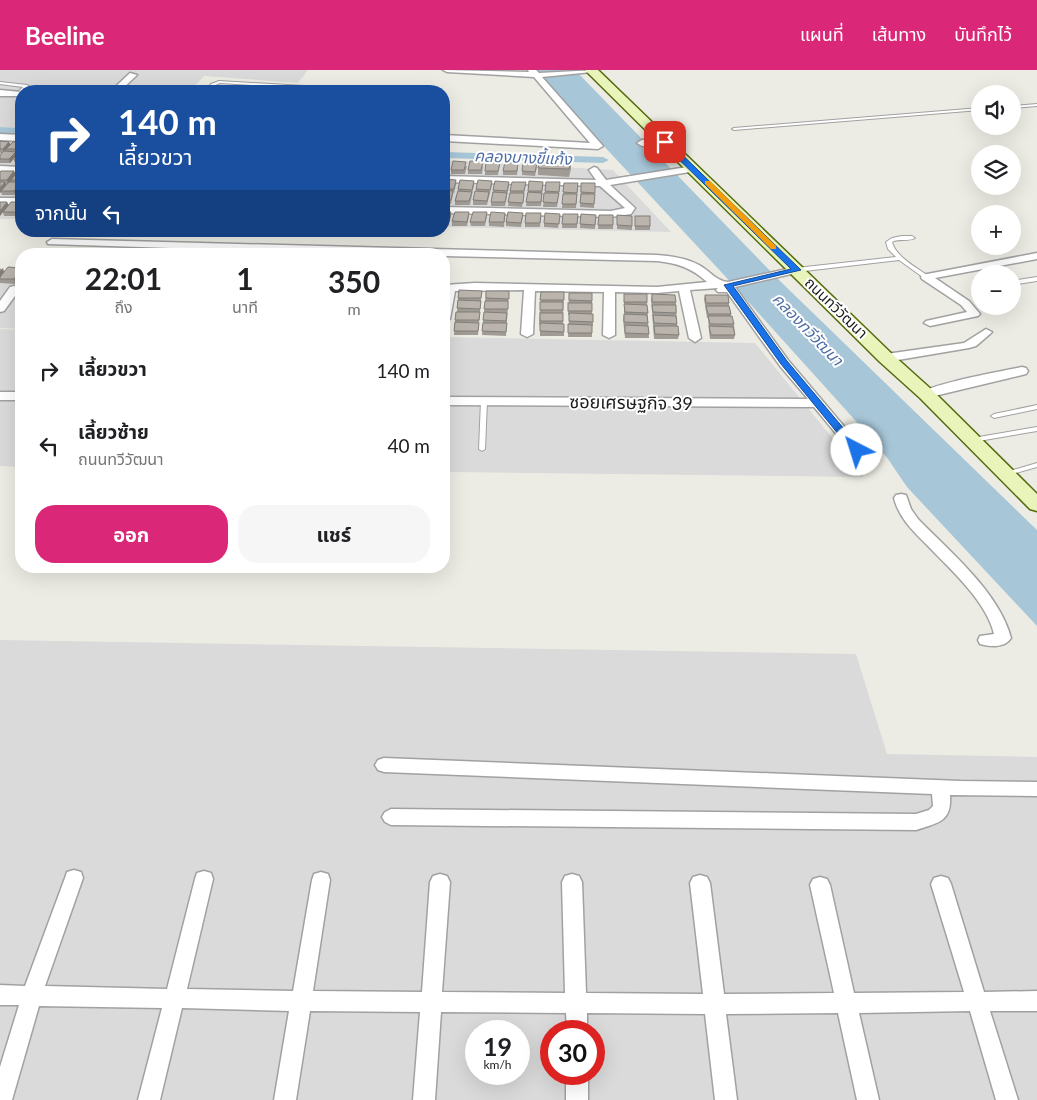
<!DOCTYPE html>
<html lang="th">
<meta charset="utf-8">
<style>
body{margin:0;font-family:Lato,"Noto Sans Thai",sans-serif;background:#f6f6f6;color:#202124;height:100vh;display:flex;flex-direction:column;font-size:19px;white-space:nowrap}
*{box-sizing:border-box;margin:0}
p{font-size:16px;color:#757577}
.icon{flex:none;width:28px;height:28px;fill:none;stroke:currentColor;stroke-width:2;stroke-linecap:round;stroke-linejoin:round}
.map{position:relative;flex:1;overflow:hidden}
.details{position:absolute;left:15px;top:178px;width:435px;height:325px;display:flex;flex-direction:column;background:#fff;border-radius:20px;box-shadow:0 5px 20px #0002}
.details>*{flex:none}
.top-card{position:absolute;left:15px;top:15px;width:435px;height:152px;border-radius:20px;box-shadow:0 5px 20px #0002;background:#1a4fa0;color:#fff;overflow:hidden}
.controls{position:absolute;left:971px;top:15px;display:grid;gap:10px}
.controls a{display:grid;place-items:center;width:50px;height:50px;border-radius:50%;background:#fff;box-shadow:0 5px 20px #0002;font-size:25px}
.speed{position:absolute;left:465px;top:950px;display:flex;gap:10px;font-size:25px;font-weight:700;text-align:center}
.speed>*{display:grid;place-content:center;width:65px;height:65px;border-radius:50%;background:#fff;box-shadow:0 5px 20px #0002;line-height:1}
.speed small{font-size:12px;font-weight:400}
.speed .limit{border:8px solid #d22;background:#fff;color:#111}
.pin{position:absolute;display:grid;place-items:center;width:42px;height:42px;color:#fff;margin:-21px;border-radius:10px;box-shadow:0 2px 8px #0006}
.me{position:absolute;width:55px;margin:-28px;rotate:320deg;stroke-linejoin:round;filter:drop-shadow(0 0 4px #0008)}
.turn{display:flex;align-items:center;gap:18px;height:105px;padding:0 20px;font-size:22px}
.turn .icon{width:65px;height:65px;stroke-width:2.5}
.turn b{display:block;font-size:35px;line-height:42px}
.then{display:flex;align-items:center;height:48px;padding:0 20px;background:#0003;gap:10px;font-size:19px}
.eta{display:flex;justify-content:space-evenly;align-items:center;height:85px;text-align:center}
.eta b{font-size:30px;font-weight:700;line-height:35px}
.cta{display:flex;gap:10px;margin-top:auto;padding:10px 20px}
.cta a{flex:1;height:58px;border-radius:20px;background:#db2777;color:#fff;font-size:20px;font-weight:700;line-height:58px;text-align:center}
.cta a+a{background:#f6f6f6;color:#202124}
ul{padding:0;list-style:none}
li{display:flex;align-items:center;gap:15px;height:75px;padding:0 20px}
li div{flex:1}
li b{display:block;font-size:19px}
li em{font-style:normal}
header{display:flex;align-items:center;gap:30px;box-sizing:border-box;height:70px;padding:0 25px;background:#db2777;color:#fff}
header strong{font-size:24px}
nav{display:flex;gap:28px;margin-inline-start:auto;font-size:18px}
.map>svg:first-child{display:block}
</style>
<header>
<strong>Beeline</strong>
<nav><a>แผนที่</a><a>เส้นทาง</a><a>บันทึกไว้</a></nav>
</header>
<div class="map">
<svg width="1037" height="1030" viewBox="0 0 1037 1030">
<rect width="100%" height="100%" fill="#edece4"/>
<g fill="#dbdada" fill-rule="evenodd">
<path d="M0 0H308L298 13 204 6 190 21H21V58L0 57Z"/>
<path d="M0 64 21 65V149H0Z"/>
<path d="M444 90 613 100 671 162 444 157Z"/>
<path d="M0 201 21 202V259L0 258Z"/>
<path d="M0 259 21 260V397L0 396Z"/>
<path d="M444 267 755 273 864 407 444 402Z"/>
<path d="M0 570 856 584 887 684 1037 687V1030H0ZM476 961H519V1004H476ZM551 961H594V1004H551Z"/>
</g>
<path fill="#a7c6d8" d="M533 0H575L781 212 1037 460V556L907 417 888 389 863 359 725 206Z"/>
<g fill="none" stroke-linecap="round" stroke-linejoin="round">
<g fill="#a7c6d8" fill-rule="evenodd">
<path d="M0 57 21 58V64L0 63Z"/>
<path d="M444 82 603 87 609 90 603 93 444 88Z"/>
</g>
<g stroke="#a1a1a1" stroke-width="2">
<g id="lane">
<path d="M219 11 338 18 340 19 338 20 220 13 213 16 209 21H205L211 14Z"/>
<path d="M0 12 27 15 29 16 21 22 19 21 23 17 0 14Z"/>
<path d="M1037 34V36L1012 38V36Z"/>
<path d="M980 38V40L734 60 732 59 734 58Z"/>
<path d="M902 166H912L915 168C908 172 899 168 892 172 896 187 916 197 928 206V208H924L899 190 796 202 793 200 796 198 896 187 888 179 886 172 892 168Z"/>
<path d="M1037 207V211L1012 215V211Z"/>
<path d="M484 329 487 331 485 379 482 381 479 379 481 331Z"/>
<path d="M1037 335V339L994 348 991 346 994 344Z"/>
<path d="M1037 357V361L973 372 970 370 973 368Z"/>
<path d="M1037 393V397L1005 406 1002 404 1003 403Z"/>
</g>
</g>
<g stroke="#a1a1a1" stroke-width="3">
<g id="street">
<path d="M443 0 529 2 528 0H536L539 3 596 0 592 2 542 7 603 76 598 79 444 71V65L590 73 534 7 447 2Z"/>
<path d="M130 3 137 5 120 21H111Z"/>
<path d="M0 20 21 22V26H0Z"/>
<path d="M0 64 21 65V71L0 70Z"/>
<path d="M665 69 670 72 668 74 642 76 637 73 642 70Z"/>
<path d="M0 96 21 97V103L0 102Z"/>
<path d="M693 96 698 99 696 101 610 115 635 138 631 144 611 147 444 143V137L611 141 625 138 600 116 444 112V106L596 110 589 100 594 97 597 98 606 110Z"/>
<rect x="0" y="128" width="21" height="6"/>
<path d="M52 169 657 185C671 186 686 188 699 195 710 201 716 211 728 212L796 197 800 198 801 200 800 202 735 217 788 290 864 380 857 384 852 383 814 337 444 335V327L808 329 780 296 727 222H718L716 220 718 218 690 220 701 268 695 272 689 268 679 221 657 223 615 222V265L609 268 603 265 604 222 535 221 533 264 527 267 521 264 524 220 455 221 450 249 444 252V215L475 213 657 217 707 212C692 198 677 193 657 191L444 186V184H357L48 174 47 172Z"/>
<path d="M1037 183V189L935 208 969 231 980 244 978 246 930 256 924 253 926 251 967 242 961 235 922 209 921 207 922 205Z"/>
<path d="M14 216 20 219 4 241 0 242V231L10 217Z"/>
<path d="M986 259 992 262 990 264 976 276 969 278 886 292 880 288 886 284 964 273Z"/>
<path d="M1022 297 1026 298 1028 301 1026 304 926 328 920 324C929 314 1004 301 1022 297Z"/>
<rect x="0" y="322" width="21" height="8"/>
<path d="M901 424 906 425 911 439 918 449C950 482 999 522 1011 568 1005 578 990 577 980 574L978 570 980 566 994 564C987 532 950 499 927 475 913 461 899 448 894 428L896 425Z"/>
<path d="M384 688 960 711 1037 712V726L950 725C952 752 938 753 916 760L391 755 385 752 382 747 385 742 391 739 916 744 929 740 933 736 932 724 384 702 378 700 375 695 378 690Z"/>
<path d="M74 800 81 802 83 808 45 916 167 919 195 809 197 803 204 801 211 803 213 809 187 919 293 921 312 810 314 804 321 802 328 804 330 810 313 921 422 922 430 812 433 806 440 804 447 806 450 812 442 922 565 923 562 812 565 806 572 804 579 806 582 812 586 923 703 924 690 813 693 807 700 805 707 807 710 813 724 924 834 923 810 815 813 809 820 807 827 809 830 815 854 923 964 922 931 814 934 808 941 806 948 808 951 814 984 922 1037 921V941H990L1018 1030H996L970 941 859 943 879 1030H857L838 943 726 944 737 1030H715L705 944 587 943V961H567L566 943 441 942 435 1030H413L420 942 310 941 296 1030H274L289 941 182 938 160 1030H138L162 938 39 936 12 1030H0V997L19 935H0V915L25 916 65 808 67 802Z"/>
<rect x="566" y="1004" width="22" height="26"/>
</g>
</g>
<g stroke="#536b0d" stroke-width="3">
<path id="secondary" d="M585 0H598L892 284 932 320 1037 424V441L1030 439 920 328 880 292Z"/>
</g>
<use href="#lane" fill="#fff" fill-rule="evenodd"/>
<use href="#street" fill="#fff" fill-rule="evenodd"/>
<use href="#secondary" fill="#e9f4bb" fill-rule="evenodd"/>
</g>
<g fill="#a09b95">
<path d="M0 71 10 74 21 72V94L15 93 14 90 19 83H16L17 85 10 93H0V85L2 83H0Z"/>
<path d="M444 91H449V95L447 103H444Z"/>
<path d="M571 91V99L569 107 538 105V98Z"/>
<path d="M500 93 498 105H485V101Z"/>
<path d="M467 96 465 104H451V100Z"/>
<path d="M483 96 482 104H468V100Z"/>
<path d="M518 97 517 105H503V101Z"/>
<path d="M537 97 535 106 522 105V101Z"/>
<path d="M14 101 15 104 21 101V125H18V123L16 125H2L1 122 0 123V102Z"/>
<path d="M444 109 456 114 454 123H453L451 134H444Z"/>
<path d="M474 111V115L470 135H455V131L458 119Z"/>
<path d="M492 111V115L487 135H473V130L476 119Z"/>
<path d="M529 111 543 116 541 136H526Z"/>
<path d="M509 112V116L505 136H491V132L493 120Z"/>
<path d="M526 112 522 137 508 136 510 121Z"/>
<path d="M546 112 560 116 557 137H543Z"/>
<path d="M564 113H578L576 138H562Z"/>
<path d="M581 113H595L594 138 580 137Z"/>
<path d="M7 132 8 135 21 132V146V144L19 146H4L3 142 0 146Z"/>
<path d="M444 141 451 146 448 156 444 155Z"/>
<path d="M505 143 504 157 489 156V152Z"/>
<path d="M560 144 558 158 544 157V153Z"/>
<path d="M563 144H578L577 158H562Z"/>
<path d="M581 144 596 145 595 159 580 158Z"/>
<path d="M599 145H613V159H598Z"/>
<path d="M617 145 632 146V160L617 159Z"/>
<path d="M469 146 467 156H452V151Z"/>
<path d="M487 146 485 156H471L470 152Z"/>
<path d="M635 146 650 156V160H635Z"/>
<path d="M523 147 521 157 506 156V152Z"/>
<path d="M541 147 540 157H525V153Z"/>
<path d="M0 198 4 202 21 198V213H19L18 210 15 214 0 213Z"/>
<path d="M482 221 478 265H454L455 250 457 242 458 228Z"/>
<path d="M486 221H509L506 266 482 265 483 250 484 242Z"/>
<path d="M541 222H564L563 243V254H564V266H540V255H539Z"/>
<path d="M569 223H592V244L593 252V256H592V267H568L569 248V245H568Z"/>
<path d="M624 224 647 232 649 268H625L623 249 624 244Z"/>
<path d="M652 224 676 232 677 256 679 265 678 269H654L651 229Z"/>
<path d="M705 225 729 233V236L731 244V246L734 254 735 265 734 269H710L709 261 708 248H707L704 229Z"/>
</g>
<g fill="#827e79">
<path d="M9 72 11 75 6 79V80L4 83 3 79Z"/>
<path d="M21 76V81L19 83 18 79Z"/>
<path d="M16 82 17 85 10 93 9 89Z"/>
<path d="M14 101 16 105 11 110V111L8 114 7 110Z"/>
<path d="M5 112 6 116 1 121V122L0 123V118Z"/>
<path d="M21 113V119L17 121 18 123 16 125 14 121Z"/>
<path d="M7 132 9 136 3 142 0 146V141Z"/>
<path d="M21 137V142H20L21 144 19 146 17 142Z"/>
<path d="M451 142V146L448 156V151Z"/>
<path d="M3 198 4 202 0 207V201Z"/>
<path d="M21 200V206L17 208 18 210 15 214 14 209Z"/>
</g>
<g fill="#bab4ad" stroke="#827e79">
<path d="M0 71 9 72 3 79H0Z"/>
<path d="M13 72H21V76L18 79H6Z"/>
<path d="M4 81 16 82 9 89H0V85Z"/>
<path d="M20 82H21V90H14Z"/>
<path d="M540 89 571 91 569 99 538 98Z"/>
<path d="M444 91H449L447 99H444Z"/>
<path d="M453 91 466 92 464 100H451Z"/>
<path d="M470 91 483 92 481 100H468Z"/>
<path d="M486 92 500 93 498 101H485Z"/>
<path d="M505 92 518 93 517 101H503Z"/>
<path d="M523 93H537L535 102 522 101Z"/>
<path d="M1 101H14L7 110H0V102Z"/>
<path d="M18 101H21V110H11Z"/>
<path d="M444 109 456 110 454 119H444Z"/>
<path d="M460 110 474 111 472 120 458 119Z"/>
<path d="M478 110 492 111 490 120 476 119Z"/>
<path d="M495 111 509 112 507 121 493 120Z"/>
<path d="M529 111 543 112 542 121H528Z"/>
<path d="M0 112H5L0 118Z"/>
<path d="M9 112H21V113L14 121H1Z"/>
<path d="M512 112H526L524 121H510Z"/>
<path d="M546 112H560L559 122 545 121Z"/>
<path d="M564 113H578L577 123 563 122Z"/>
<path d="M581 113H595V123L581 122Z"/>
<path d="M21 116V121H17Z"/>
<path d="M444 120 453 121 451 130H444Z"/>
<path d="M458 121 472 122 469 131H455Z"/>
<path d="M475 121 489 122 487 131 473 130Z"/>
<path d="M493 122 507 123 505 132H491Z"/>
<path d="M528 122 542 123 541 132H526Z"/>
<path d="M510 123H524L523 133 508 132Z"/>
<path d="M544 123H559L557 133 543 132Z"/>
<path d="M563 124H577L576 134H562Z"/>
<path d="M581 124H595L594 134 580 133Z"/>
<path d="M0 132H7L0 141Z"/>
<path d="M11 132H21V137L17 142H3Z"/>
<path d="M444 141 451 142 448 151H444Z"/>
<path d="M455 142H469L467 152 452 151Z"/>
<path d="M473 142H487L485 152H470Z"/>
<path d="M491 142 505 143 504 152H489Z"/>
<path d="M508 142 523 143 521 153 506 152Z"/>
<path d="M526 143H541L540 153H525Z"/>
<path d="M545 143 560 144 559 154 544 153Z"/>
<path d="M563 144H578L577 154H562Z"/>
<path d="M581 144 596 145 595 155 580 154Z"/>
<path d="M599 145H613V155H598Z"/>
<path d="M617 145 632 146V156L617 155Z"/>
<rect x="635" y="146" width="15" height="10"/>
<path d="M8 197 21 198V200L14 209H0V207Z"/>
<path d="M21 204V209L17 208Z"/>
<path d="M459 220 482 221 481 228H458Z"/>
<path d="M486 221H509V229L486 228Z"/>
<path d="M541 222H564V230H540Z"/>
<path d="M569 223H592V231L569 230Z"/>
<rect x="624" y="224" width="23" height="8"/>
<path d="M652 224 675 225 676 232H652Z"/>
<path d="M705 225H728L729 233H706Z"/>
<path d="M458 230 481 231 480 239 457 238Z"/>
<path d="M485 231H508V239H484Z"/>
<rect x="540" y="232" width="23" height="8"/>
<rect x="568" y="233" width="24" height="8"/>
<path d="M624 234 647 235 648 243 625 242Z"/>
<path d="M652 235H676V243L653 242Z"/>
<path d="M706 236H729L731 244H708Z"/>
<path d="M456 242H480L479 250H455Z"/>
<path d="M484 242 507 243 506 251 483 250Z"/>
<rect x="540" y="243" width="23" height="8"/>
<path d="M569 243 593 244V252L569 251Z"/>
<path d="M624 244 647 245 648 253 624 252Z"/>
<path d="M653 245 676 246 677 254 654 253Z"/>
<path d="M708 246H732L734 254H710Z"/>
<path d="M455 252 479 253 478 261H454Z"/>
<path d="M483 253H507L506 262 482 261Z"/>
<path d="M540 253 564 254V262L540 261Z"/>
<path d="M568 254 592 255V263H568Z"/>
<path d="M625 255 648 256 649 264 625 263Z"/>
<path d="M654 256H678L679 265 655 264Z"/>
<path d="M709 256 733 257 735 265H711Z"/>
</g>
<path fill="#1a73e8" stroke="#114b97" d="M662 70H667L801 200 733 216 787 291 860 378V382H853L781 294 724 215 791 199 662 73Z"/>
<path fill="#f59e0b" d="M705 111H710L776 176V179H771L705 114Z"/>
<g text-anchor="middle" stroke-width="4" stroke-linejoin="round" paint-order="stroke">
<g font-size="15" fill="#1d1d1d" stroke="#fff">
<text transform="translate(836 238) rotate(44)" y="5">ถนนทวีวัฒนา</text>
</g>
<g font-size="16" font-style="italic" fill="#516fa5" stroke="#fff">
<text transform="translate(523 87) rotate(2)" y="6">คลองบางขี้แก้ง</text>
<text transform="translate(808 259) rotate(46)" y="6">คลองทวีวัฒนา</text>
</g>
<g font-size="18" fill="#1d1d1d" stroke="#fff">
<text transform="translate(631 333) rotate(1)" y="6">ซอยเศรษฐกิจ 39</text>
</g>
</g>
</svg>
<div class="controls">
<a><svg class="icon" aria-label="sound" viewBox="0 0 24 24"><path d="M4 9h4l5-4v14l-5-4H4zM17 9q2 3 0 6"/></svg></a>
<a><svg class="icon" aria-label="layers" viewBox="0 0 24 24"><path d="M12 4l9 5-9 5-9-5zM3 14l9 5 9-5"/></svg></a>
<a>+</a>
<a>−</a>
</div>
<div class="speed"><div>19<small>km/h</small></div><div class="limit">30</div></div>
<div class="pin" style="left:665px;top:72px;background:#d93025"><svg class="icon" aria-label="arrive" viewBox="0 0 24 24"><path d="M6 21V4h12l-3 4 3 4H6"/></svg></div>
<svg class="me" style="left:857px;top:380px" viewBox="-20 -20 40 40"><circle r="19" fill="#fff"/><path d="M0-13L10 11 0 6-10 11z" fill="#1a73e8"/></svg>
<div class="top-card">
<div class="turn"><svg class="icon" aria-label="right" viewBox="0 0 24 24"><path d="M7 20v-9h11M14 6l5 5-5 5"/></svg><div><b>140 m</b>เลี้ยวขวา</div></div>
<div class="then">จากนั้น<svg class="icon" aria-label="left" viewBox="0 0 24 24"><path d="M17 20v-9H6M10 6l-5 5 5 5"/></svg></div>
</div>
<section class="details">
<div class="eta">
<div><b>22:01</b><p>ถึง</p></div>
<div><b>1</b><p>นาที</p></div>
<div><b>350</b><p>m</p></div>
</div>
<ul>
<li><svg class="icon" aria-label="right" viewBox="0 0 24 24"><path d="M7 20v-9h11M14 6l5 5-5 5"/></svg><div><b>เลี้ยวขวา</b></div><em>140 m</em></li>
<li><svg class="icon" aria-label="left" viewBox="0 0 24 24"><path d="M17 20v-9H6M10 6l-5 5 5 5"/></svg><div><b>เลี้ยวซ้าย</b><p>ถนนทวีวัฒนา</p></div><em>40 m</em></li>
</ul>
<div class="cta"><a>ออก</a><a>แชร์</a></div>
</section>
</div>
